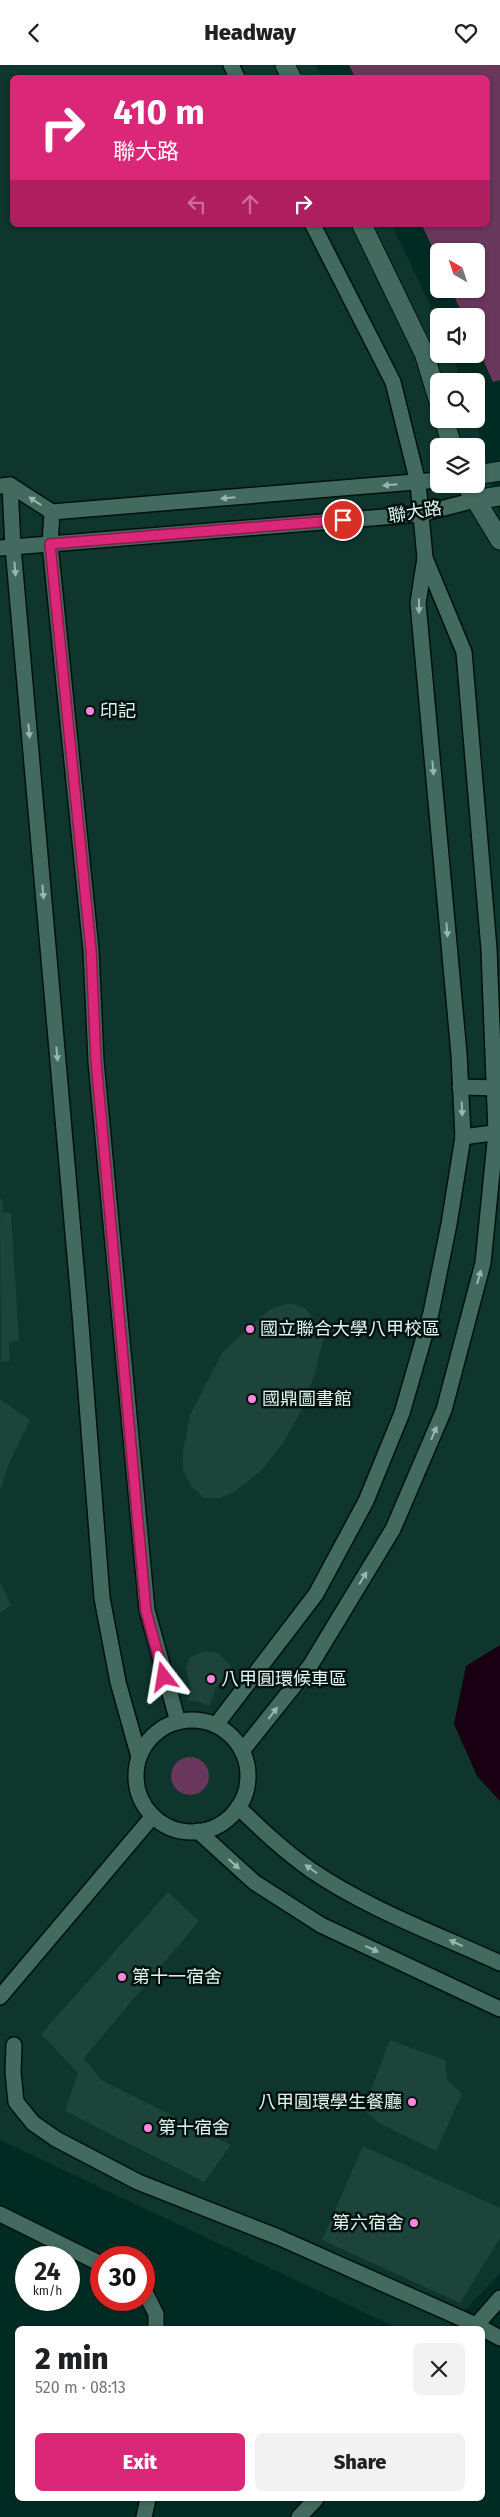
<!DOCTYPE html>
<meta charset="utf-8">
<style>
body{margin:0;font-family:"Fira Sans","Noto Sans TC",sans-serif;background:#f2f2f2;color:#202124;height:100vh;display:flex;flex-direction:column;font-size:19px;white-space:nowrap}
*{box-sizing:border-box;margin:0}
p{font-size:16px;color:#757577}
.icon{flex:none;width:28px;height:28px;fill:none;stroke:currentColor;stroke-width:2;stroke-linecap:round;stroke-linejoin:round}
.map{position:relative;flex:1;overflow:hidden}
.side{position:absolute;left:15px;top:2261px;width:470px;height:175px;display:flex;flex-direction:column;background:#fff;border-radius:8px;box-shadow:0 1px 4px #0004}
.side>*{flex:none}
.guide{position:absolute;left:10px;top:10px;width:480px;height:152px;border-radius:8px;box-shadow:0 1px 4px #0004;background:#db2777;color:#fff;overflow:hidden}
.needle{width:32px;rotate:321deg}
.buttons{position:absolute;left:430px;top:178px;display:grid;gap:10px}
.buttons a{display:grid;place-items:center;width:55px;height:55px;border-radius:8px;background:#fff;box-shadow:0 1px 4px #0004;font-size:25px}
.speed{position:absolute;left:15px;top:2181px;display:flex;gap:10px;font-size:25px;font-weight:700;text-align:center}
.speed>*{display:grid;place-content:center;width:65px;height:65px;border-radius:50%;background:#fff;box-shadow:0 1px 4px #0004;line-height:1}
.speed small{font-size:12px;font-weight:400}
.speed .limit{border:8px solid #d22;background:#fff;color:#111}
.pin{position:absolute;display:grid;place-items:center;width:42px;height:42px;color:#fff;margin:-21px;border:2px solid #fff;border-radius:50%;box-shadow:0 1px 5px #0007}
.me{position:absolute;width:55px;margin:-28px;rotate:346deg;stroke-linejoin:round;filter:drop-shadow(0 0 4px #0008)}
.turn{display:flex;align-items:center;gap:18px;height:105px;padding:0 20px;font-size:22px}
.turn .icon{width:65px;height:65px;stroke-width:2.5}
.turn b{display:block;font-size:35px;line-height:42px}
.lanes{display:flex;align-items:center;height:48px;padding:0 20px;background:#0003;justify-content:center;gap:25px;direction:ltr}
.lanes .off{opacity:.35}
.round{display:grid;place-items:center;flex:none;width:52px;height:52px;border-radius:8px;background:#f2f2f2}
.summary{display:flex;align-items:center;justify-content:space-between;height:85px;padding:0 20px}
h1{font-size:30px;font-weight:800;line-height:38px}
.cta{display:flex;gap:10px;margin-top:auto;padding:10px 20px}
.cta a{flex:1;height:58px;border-radius:8px;background:#db2777;color:#fff;font-size:20px;font-weight:800;line-height:58px;text-align:center}
.cta a+a{background:#f2f2f2;color:#202124}
header{display:flex;justify-content:space-between;align-items:center;height:65px;padding:0 20px;background:#fff;font-size:22px;font-weight:800}
.map>svg:first-child{display:block}
</style>
<header><svg class="icon" aria-label="back" viewBox="0 0 24 24"><path d="M15 5l-7 7 7 7"/></svg>Headway<svg class="icon" aria-label="heart" viewBox="0 0 24 24"><path d="M12 20l-8-8c-3-5 5-10 8-4 3-6 11-1 8 4z"/></svg></header>
<div class="map">
<svg width="500" height="2452" viewBox="0 0 500 2452">
<rect width="100%" height="100%" fill="#002b23"/>
<path fill="#0e362d" fill-rule="evenodd" d="M0 0H316L322 12H12V160H392L439 259V289H452L461 316H439V354H474L482 378 500 452V2208L447 2264H399L0 2075ZM439 381H476V419H439Z"/>
<g fill="#69365c">
<path d="M349 0H500V315L493 317 476 279V251H463L451 224H476V186H439V197L422 160H488V12H355Z"/>
<circle cx="190" cy="1711" r="19"/>
</g>
<path fill="#180012" d="M500 1580V1736L477 1711 454 1659 466 1601Z"/>
<g fill="#1c443a">
<path d="M0 1134H2L3 1148H11L19 1276 9 1277 10 1296 1 1297Z"/>
<path d="M289 1238 305 1243 314 1254 323 1275 315 1308 301 1346 283 1378 262 1405 234 1427 220 1433H204L191 1421 183 1405V1386L190 1350 222 1288 250 1261 271 1244Z"/>
<path d="M0 1334 30 1355 10 1396 0 1425Z"/>
<path d="M0 1517 11 1540 0 1548Z"/>
<path d="M205 1586 218 1588 230 1600 237 1613 216 1622 209 1641 196 1636H188L190 1623 186 1603 190 1592Z"/>
<path d="M168 1827 199 1856 84 1993 101 2015 231 2080 204 2117 65 2046 78 2008 41 1969Z"/>
<path d="M390 1975 445 1995 447 2015 462 2029 436 2086 381 2059 363 2045Z"/>
<path d="M363 2081 500 2143V2173L460 2238 322 2175Z"/>
</g>
<g fill="none" stroke-linecap="round" stroke-linejoin="round">
<g stroke="#00110d" stroke-width="18">
<g id="minor">
<path d="M231 0 237 12"/>
<path d="M10 420 13 482 80 1248 102 1533 118 1617 139 1692"/>
<path d="M0 421 10 420 52 447 439 415"/>
<path d="M52 447 50 479 91 885 96 996 147 1545 178 1657"/>
<path d="M0 483 421 449 475 435"/>
<path d="M460 1022 500 1023"/>
<path d="M463 1072 500 1067"/>
<circle cx="192" cy="1711" r="56"/>
<path d="M216 1660 316 1529 366 1436 402 1348 431 1248 449 1159 463 1072 459 989 418 538 425 493 418 418 393 317 313 160"/>
<path d="M242 1686 310 1601 393 1464 444 1345 483 1198 496 1067 489 884 464 587 425 493"/>
<path d="M238 1742C261 1764 285 1787 311 1805 368 1844 437 1869 500 1898"/>
<path d="M198 1766 254 1817 321 1860 500 1944"/>
<path d="M0 1932 153 1751"/>
<path d="M14 1980 13 2007 16 2037 33 2058 56 2074 138 2117 278 2172 476 2260 500 2273"/>
<path d="M0 2149 101 2199"/>
<path d="M144 2225 156 2249V2264"/>
<path d="M473 2264 500 2233"/>
<path d="M144 2452 148 2434"/>
<path d="M299 2452 316 2434"/>
</g>
</g>
<g stroke="#00110d" stroke-width="21">
<g id="tertiary">
<path d="M285 0 291 12"/>
<path d="M362 160 424 288 439 337"/>
<path d="M444 354 452 381"/>
<path d="M476 410 500 406"/>
<path d="M466 419 500 475"/>
<path d="M475 435 500 431"/>
</g>
</g>
<use href="#minor" stroke="#426a5f" stroke-width="15"/>
<use href="#tertiary" stroke="#426a5f" stroke-width="19"/>
</g>
<defs><path id="oneway-solid" d="M-6-.8H1V-3.2L6.5 0L1 3.2V.8H-6Z" transform="scale(1.25)"/></defs>
<g fill="#99b7ae">
<use href="#oneway-solid" transform="translate(390 420) rotate(175)"/>
<use href="#oneway-solid" transform="translate(228 433) rotate(175)"/>
<use href="#oneway-solid" transform="translate(35 436) rotate(-146)"/>
<use href="#oneway-solid" transform="translate(15 504) rotate(85)"/>
<use href="#oneway-solid" transform="translate(419 541) rotate(90)"/>
<use href="#oneway-solid" transform="translate(29 666) rotate(85)"/>
<use href="#oneway-solid" transform="translate(433 703) rotate(85)"/>
<use href="#oneway-solid" transform="translate(43 827) rotate(85)"/>
<use href="#oneway-solid" transform="translate(447 865) rotate(85)"/>
<use href="#oneway-solid" transform="translate(57 989) rotate(85)"/>
<use href="#oneway-solid" transform="translate(462 1044) rotate(87)"/>
<use href="#oneway-solid" transform="translate(479 1212) rotate(-75)"/>
<use href="#oneway-solid" transform="translate(434 1368) rotate(-67)"/>
<use href="#oneway-solid" transform="translate(363 1513) rotate(-59)"/>
<use href="#oneway-solid" transform="translate(273 1648) rotate(-52)"/>
<use href="#oneway-solid" transform="translate(234 1799) rotate(42)"/>
<use href="#oneway-solid" transform="translate(311 1804) rotate(-145)"/>
<use href="#oneway-solid" transform="translate(456 1878) rotate(-155)"/>
<use href="#oneway-solid" transform="translate(372 1884) rotate(25)"/>
</g>
<g fill="none" stroke-linecap="round" stroke-linejoin="round">
<g stroke="#8e194d" stroke-width="12">
<path id="route" d="M164 1612 146 1546 96 996 91 885 50 479 343 455"/>
</g>
<use href="#route" stroke="#db2777" stroke-width="9"/>
</g>
<g fill="#ff85de" stroke="#02110d" stroke-width="2">
<circle cx="90" cy="646" r="5"/>
<circle cx="250" cy="1264" r="5"/>
<circle cx="252" cy="1334" r="5"/>
<circle cx="211" cy="1614" r="5"/>
<circle cx="122" cy="1912" r="5"/>
<circle cx="412" cy="2037" r="5"/>
<circle cx="148" cy="2063" r="5"/>
<circle cx="414" cy="2158" r="5"/>
</g>
<g text-anchor="middle" stroke-width="5" stroke-linejoin="round" paint-order="stroke">
<g font-size="18" fill="#e0f6ef" stroke="#02110d">
<text transform="translate(415 447) rotate(-9)" y="6">聯大路</text>
</g>
<g font-size="18" fill="#e0f6ef" stroke="#02110d" text-anchor="start">
<text x="100" y="652">印記</text>
<text x="260" y="1270">國立聯合大學八甲校區</text>
<text x="262" y="1340">國鼎圖書館</text>
<text x="221" y="1620">八甲圓環候車區</text>
<text x="132" y="1918">第十一宿舍</text>
<text x="402" y="2043" text-anchor="end">八甲圓環學生餐廳</text>
<text x="158" y="2069">第十宿舍</text>
<text x="404" y="2164" text-anchor="end">第六宿舍</text>
</g>
</g>
</svg>
<div class="buttons">
<a><svg class="needle" viewBox="-14 -14 28 28"><path d="M0-13l5 13h-10z" fill="#e53935"/><path d="M0 13l5-13h-10z" fill="#757577"/></svg></a>
<a><svg class="icon" aria-label="sound" viewBox="0 0 24 24"><path d="M4 9h4l5-4v14l-5-4H4zM17 9q2 3 0 6"/></svg></a>
<a><svg class="icon" aria-label="search" viewBox="0 0 24 24"><circle cx="10" cy="10" r="6"/><path d="M15 15l6 6"/></svg></a>
<a><svg class="icon" aria-label="layers" viewBox="0 0 24 24"><path d="M12 4l9 5-9 5-9-5zM3 14l9 5 9-5"/></svg></a>
</div>
<div class="speed"><div>24<small>km/h</small></div><div class="limit">30</div></div>
<div class="pin" style="left:343px;top:455px;background:#d93025"><svg class="icon" aria-label="arrive" viewBox="0 0 24 24"><path d="M6 21V4h12l-3 4 3 4H6"/></svg></div>
<svg class="me" style="left:164px;top:1612px" viewBox="-20 -20 40 40"><path d="M0-17L14 15 0 8-14 15z" fill="#db2777" stroke="#fff" stroke-width="4"/></svg>
<div class="guide">
<div class="turn"><svg class="icon" aria-label="right" viewBox="0 0 24 24"><path d="M7 20v-9h11M14 6l5 5-5 5"/></svg><div><b>410 m</b>聯大路</div></div>
<div class="lanes"><svg class="icon off" aria-label="left" viewBox="0 0 24 24"><path d="M17 20v-9H6M10 6l-5 5 5 5"/></svg><svg class="icon off" aria-label="ahead" viewBox="0 0 24 24"><path d="M12 20V5M6 11l6-6 6 6"/></svg><svg class="icon" aria-label="right" viewBox="0 0 24 24"><path d="M7 20v-9h11M14 6l5 5-5 5"/></svg></div>
</div>
<section class="side">
<div class="summary"><div><h1>2 min</h1><p>520 m · 08:13</p></div><a class="round"><svg class="icon" aria-label="close" viewBox="0 0 24 24"><path d="M6 6l12 12M18 6L6 18"/></svg></a></div>
<div class="cta"><a>Exit</a><a>Share</a></div>
</section>
</div>
